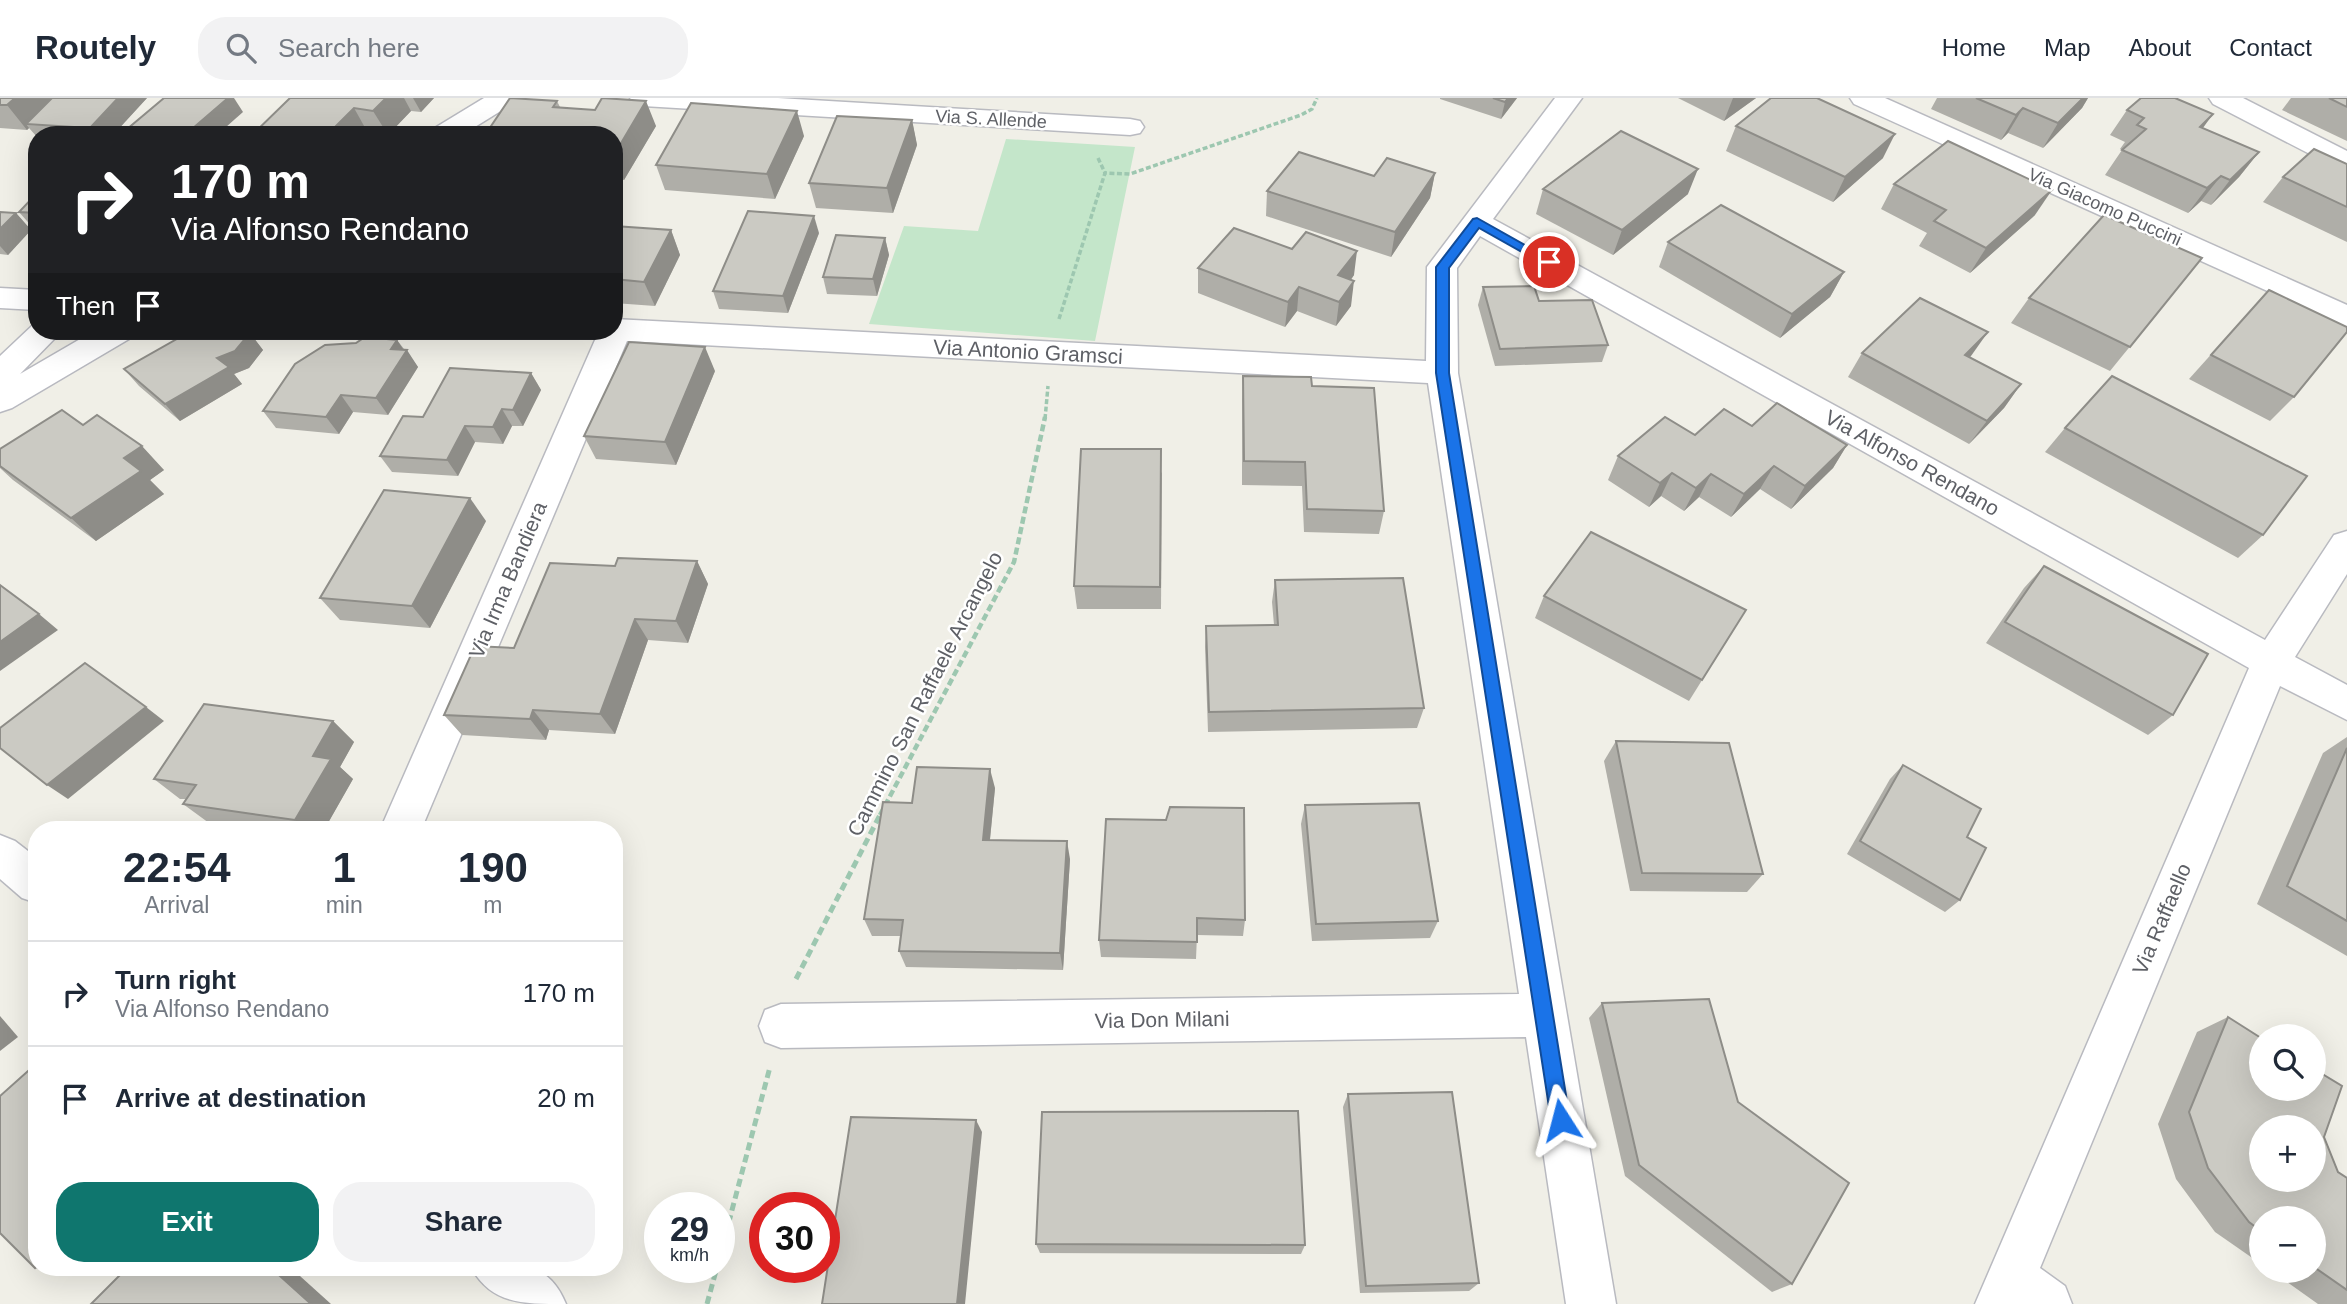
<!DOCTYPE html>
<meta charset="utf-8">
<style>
body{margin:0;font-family:Arial,sans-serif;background:#f2f2f3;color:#1f2937;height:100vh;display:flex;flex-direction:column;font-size:26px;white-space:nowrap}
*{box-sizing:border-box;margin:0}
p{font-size:23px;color:#747a83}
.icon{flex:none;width:38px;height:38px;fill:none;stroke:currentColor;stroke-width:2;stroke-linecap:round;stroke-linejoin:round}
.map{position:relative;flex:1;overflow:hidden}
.sheet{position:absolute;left:28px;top:723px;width:595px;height:455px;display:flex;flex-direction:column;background:#fff;border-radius:28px;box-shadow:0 7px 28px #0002}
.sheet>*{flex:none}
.banner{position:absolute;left:28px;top:28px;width:595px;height:214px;border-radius:28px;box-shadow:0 7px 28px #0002;background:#202124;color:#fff;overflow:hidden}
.fabs{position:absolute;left:2249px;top:926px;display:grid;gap:14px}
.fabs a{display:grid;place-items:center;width:77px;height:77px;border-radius:50%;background:#fff;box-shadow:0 7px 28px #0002;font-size:35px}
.speed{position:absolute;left:644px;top:1094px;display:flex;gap:14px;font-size:35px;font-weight:700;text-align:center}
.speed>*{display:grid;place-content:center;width:91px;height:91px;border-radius:50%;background:#fff;box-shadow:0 7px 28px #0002;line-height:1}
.speed small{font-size:18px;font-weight:400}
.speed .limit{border:10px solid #d22;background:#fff;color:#111}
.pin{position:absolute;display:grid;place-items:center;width:60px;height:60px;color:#fff;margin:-30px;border:4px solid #fff;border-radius:50%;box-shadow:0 2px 7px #0007}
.me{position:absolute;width:77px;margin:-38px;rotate:351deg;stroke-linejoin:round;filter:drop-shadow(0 0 5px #0008)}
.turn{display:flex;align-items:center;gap:24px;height:147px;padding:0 28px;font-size:32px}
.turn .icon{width:91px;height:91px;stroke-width:2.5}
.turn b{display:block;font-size:49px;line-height:60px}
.then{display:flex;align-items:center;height:66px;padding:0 28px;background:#0003;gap:14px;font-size:26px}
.eta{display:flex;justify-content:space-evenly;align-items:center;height:119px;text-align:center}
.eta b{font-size:42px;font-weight:800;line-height:49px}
.cta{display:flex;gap:14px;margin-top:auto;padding:14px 28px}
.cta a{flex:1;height:80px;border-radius:28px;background:#0f766e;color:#fff;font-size:28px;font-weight:800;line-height:80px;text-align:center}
.cta a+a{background:#f2f2f3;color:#1f2937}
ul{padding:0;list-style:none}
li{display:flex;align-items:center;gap:21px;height:105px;padding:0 28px;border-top:2px solid #e0e1e3}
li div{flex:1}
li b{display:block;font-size:26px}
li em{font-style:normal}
header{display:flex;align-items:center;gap:42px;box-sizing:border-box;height:98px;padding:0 35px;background:#fff;border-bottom:2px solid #e0e1e3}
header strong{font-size:33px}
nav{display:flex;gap:38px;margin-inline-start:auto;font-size:24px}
.search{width:490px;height:63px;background:#f2f2f3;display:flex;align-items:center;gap:18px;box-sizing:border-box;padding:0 24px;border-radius:28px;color:#747a83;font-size:26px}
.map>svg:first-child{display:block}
</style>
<header>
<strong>Routely</strong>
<div class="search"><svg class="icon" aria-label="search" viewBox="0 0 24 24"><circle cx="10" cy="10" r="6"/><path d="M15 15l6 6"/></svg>Search here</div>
<nav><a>Home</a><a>Map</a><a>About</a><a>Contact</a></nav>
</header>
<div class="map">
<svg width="2347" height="1206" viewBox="0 0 2347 1206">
<rect width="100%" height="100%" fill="#f0efe7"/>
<path fill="#c4e6ca" d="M1006 41 1135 49 1095 243 869 226 904 128 978 133Z"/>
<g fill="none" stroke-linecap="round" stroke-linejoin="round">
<g stroke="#b9bac0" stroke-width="3">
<g id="street">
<path d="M630 0H778L1130 21 1140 23 1144 29 1140 35 1130 37 643 8 634 6Z"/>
<path d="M1555 0H1582L1493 121 2265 542 2334 437 2347 433V476L2295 559 2347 587V622L2280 588 2040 1170 2065 1188 2072 1206H1975L2249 570 1480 138 1457 170 1458 275 1616 1206H1566L1526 939 781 950 765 944 759 928 765 912 781 906 1519 896 1428 285 627 243 421 732H380L599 233H614V221L1426 263 1427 169Z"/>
<path d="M1850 0H1885L2347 207V229L1854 6Z"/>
<path d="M2209 0H2243L2347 53V72L2337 70 2213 6Z"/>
<path d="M0 190 37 192V212L0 210Z"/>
<path d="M0 737 15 743 37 760V805L22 800 0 781Z"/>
<path d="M471 1169C515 1169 546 1158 566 1206 522 1206 491 1206 471 1169Z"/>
</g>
</g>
<g stroke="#b8b9c0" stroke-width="3">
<g id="secondary">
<path d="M484 0H516L512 6 462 37H429L433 31Z"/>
<path d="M35 225 37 233H62L20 276 94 233H134L129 241 12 310 0 314V258Z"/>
</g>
</g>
<g stroke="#9dc7b0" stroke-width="3.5" stroke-dasharray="5 2.5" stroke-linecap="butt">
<path d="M1098 60 1105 75"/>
<path d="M1059 221 1105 75 1130 76 1301 17 1312 11 1317 0"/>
<path d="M1045 321 1048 288"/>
</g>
<path stroke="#9dc7b0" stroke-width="4.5" stroke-dasharray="7 3.5" stroke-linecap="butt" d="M880 717 1014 464 1045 319"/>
<g stroke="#9dc7b0" stroke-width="5" stroke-dasharray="8 4.5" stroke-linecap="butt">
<path d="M796 881 881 715"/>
<path d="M719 1161 770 969"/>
<path d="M707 1206 717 1169"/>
</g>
<use href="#street" fill="#fff" fill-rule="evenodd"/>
<use href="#secondary" fill="#fff" fill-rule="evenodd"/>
</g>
<g fill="#afaea8">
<path d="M0 0H147L113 37H37V39L29 30 27 32 0 30Z"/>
<path d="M290 0H434L421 14 411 13 388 37 368 35Z"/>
<path d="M1440 0H1517L1501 21 1440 1Z"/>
<path d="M1678 0H1756L1724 23Z"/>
<path d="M1937 0H2088L2082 10 2043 50 2008 35 2001 42 1931 11Z"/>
<path d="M2291 0H2347V43L2282 12Z"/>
<path d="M557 3 560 9 656 28 624 82H614V37H485Z"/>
<path d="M2127 12 2203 30 2259 54 2239 79 2211 107 2201 103 2188 115 2105 77 2122 52 2120 51 2125 44 2110 37Z"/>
<path d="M912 22 917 47 893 115 816 110 809 85Z"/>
<path d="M1736 28 1883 60 1833 104 1726 53Z"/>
<path d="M804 38 775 101 665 92 656 67Z"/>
<path d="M2347 66V144L2263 104 2283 79Z"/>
<path d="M1435 75 1430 100 1391 159 1266 118 1267 93 1374 78Z"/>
<path d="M1894 86 2035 117 1970 175 1919 148 1927 135 1881 111Z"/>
<path d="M1543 91 1688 96 1613 157 1536 116Z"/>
<path d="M37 95V131H34L19 114Z"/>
<path d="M0 114 16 115 31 132 8 157 0 156Z"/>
<path d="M614 128 671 132 680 157 655 208 614 205Z"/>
<path d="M819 135 788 215 719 211 713 193Z"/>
<path d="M885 140 889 157 877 198 827 196 823 179Z"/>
<path d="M1668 144 1844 174 1830 199 1780 240 1659 169Z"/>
<path d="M2202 160 2110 273 2011 225 2029 200Z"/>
<path d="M1198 170 1354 177 1351 182V208L1336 228 1297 213 1285 229 1198 195Z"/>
<path d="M1483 189 1539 203 1608 247 1602 264 1495 268 1478 207Z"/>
<path d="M2269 192 2294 299 2270 323 2189 281Z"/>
<path d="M250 235 263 252 249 270 234 276 242 286 180 323 139 288 124 271Z"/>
<path d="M397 242 418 269 388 317 353 314 339 336 276 330 263 313 356 245Z"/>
<path d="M1862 255 1970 259 2021 286 2004 310 1969 346 1848 279Z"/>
<path d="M715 273 676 367 596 361 584 338Z"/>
<path d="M531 275 541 292 523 328H512L503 346 475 344 458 378 392 374 380 358 423 319Z"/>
<path d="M1243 278 1312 288 1384 413 1379 436 1304 434 1302 388 1242 387V302Z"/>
<path d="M83 327 164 372 150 382 164 396 96 443 13 382 0 370V351Z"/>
<path d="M1752 328 1847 347 1833 370 1791 411 1760 391 1731 419 1699 399 1684 413 1661 398 1649 409 1608 382 1618 358 1695 337Z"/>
<path d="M2065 330 2263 437 2238 460 2045 354Z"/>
<path d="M1162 374 1161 511H1077L1074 488Z"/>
<path d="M486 423 430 530 340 522 320 500Z"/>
<path d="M697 463 708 486 688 545 648 542 615 636 549 632 546 642 462 637 444 617 514 550 615 468Z"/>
<path d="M2044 468 2173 617 2148 637 1986 545 2024 490Z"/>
<path d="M1275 482 1424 610 1417 630 1208 634 1205 549 1206 528 1274 527 1272 504Z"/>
<path d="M1544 498 1746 512 1689 603 1535 520Z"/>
<path d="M333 623 354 644 340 669 353 681 324 732H257L209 725 183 706 186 701H180L154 681Z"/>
<path d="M2347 639V858L2257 806 2323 655Z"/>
<path d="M1616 643 1763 776 1747 794 1630 793 1604 663Z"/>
<path d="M1903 667 1967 739 1960 802 1945 814 1847 756 1890 681Z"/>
<path d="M995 690 990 742 1070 761 1063 872 906 869 899 853 900 838H872L864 821 912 705Z"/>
<path d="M1305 707 1438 823 1430 840 1312 843 1301 726Z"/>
<path d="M1106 721 1245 822 1243 838 1197 837 1196 861 1101 859 1099 842Z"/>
<path d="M1602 905 1738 1004 1792 1186 1772 1194 1625 1078 1589 920Z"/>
<path d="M2228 919 2324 1039 2338 1074 2347 1080V1206H2318L2270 1172H2314V1120H2261V1166L2215 1134 2176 1081 2158 1026 2197 934Z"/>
<path d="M1348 996 1479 1185 1469 1193 1360 1195 1343 1009Z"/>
<path d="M1036 1146 1305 1147 1301 1156 1040 1155Z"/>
</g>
<g fill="#8e8d88">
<path d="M15 0H60L26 26 29 30 27 32 7 7Z"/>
<path d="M118 0H147L113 37H95L90 30Z"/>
<path d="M228 0H234L243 14 217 37H185Z"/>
<path d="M386 0H404L411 13 388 37 373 13Z"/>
<path d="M413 0H434L421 14Z"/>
<path d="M1508 0H1517L1501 21 1505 4Z"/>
<path d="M1733 0H1756L1724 23Z"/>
<path d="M2083 0H2088L2082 10 2043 50 2058 25Z"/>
<path d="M646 3 656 28 624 82 614 57Z"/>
<path d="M354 10 368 35 366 37H327Z"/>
<path d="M2023 10 2008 35 2001 42 2016 17Z"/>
<path d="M797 13 804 38 775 101 767 76Z"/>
<path d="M2213 16 2195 41 2200 29Z"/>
<path d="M912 22 917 47 893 115 887 90Z"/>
<path d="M1895 36 1883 60 1833 104 1845 79Z"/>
<path d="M2259 54 2239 79 2211 107 2230 82Z"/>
<path d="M1698 71 1688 96 1613 157 1622 132Z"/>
<path d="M1435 75 1430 100 1391 159 1395 134Z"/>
<path d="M2221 78 2201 103 2188 115 2207 90Z"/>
<path d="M2052 92 2035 117 1970 175 1986 150Z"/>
<path d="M16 115 31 132 8 157 0 148V131Z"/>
<path d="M814 118 819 135 788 215 783 198Z"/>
<path d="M671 132 680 157 655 208 644 184Z"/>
<path d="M885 140 889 157 877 198 873 181Z"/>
<path d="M1357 153 1354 177 1335 202 1338 177Z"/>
<path d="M1844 174 1830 199 1780 240 1792 216Z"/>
<path d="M1354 183 1351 208 1336 228 1339 204Z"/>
<path d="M1299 189 1297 213 1285 229 1288 204Z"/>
<path d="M1988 234 1971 258 1949 281 1965 257Z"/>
<path d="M250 235 263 252 249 270 234 276 242 286 180 323 165 306 217 260Z"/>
<path d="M397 242 405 254 407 252 418 269 388 317 376 300 391 251Z"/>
<path d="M705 249 715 273 676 367 665 344Z"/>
<path d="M531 275 541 292 523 328 513 312Z"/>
<path d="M2021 286 2004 310 1969 346 1987 323Z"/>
<path d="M341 297 353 314 339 336 326 319Z"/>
<path d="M502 311 512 328 503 346 493 329Z"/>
<path d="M465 328 475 344 458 378 447 362Z"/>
<path d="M1847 347 1833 370 1791 411 1805 388Z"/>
<path d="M142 348 164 372 150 382 164 396 96 443 71 420 124 360Z"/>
<path d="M1774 368 1760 391 1731 419 1744 396Z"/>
<path d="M1672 375 1661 398 1649 409 1660 385Z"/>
<path d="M1711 376 1699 399 1684 413 1696 390Z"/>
<path d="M470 400 486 423 430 530 412 508Z"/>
<path d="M697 463 708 486 688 545 676 523Z"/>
<path d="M39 516 58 532 0 573V544Z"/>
<path d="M635 521 648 542 615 636 600 616Z"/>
<path d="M146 609 164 623 68 701 47 687Z"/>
<path d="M533 612 549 632 546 642 530 621Z"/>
<path d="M333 623 354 644 340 669 353 681 324 732H308L295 722 313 658Z"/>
<path d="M990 671 995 690 988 760 983 742Z"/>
<path d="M1067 743 1070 761 1063 872 1060 855Z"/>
<path d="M0 918 18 939 0 953Z"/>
<path d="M976 1022 982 1034 965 1206H957Z"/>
<path d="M37 1169H81L71 1178 35 1170Z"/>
<path d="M270 1169H290L331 1206H311Z"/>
</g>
<g fill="#cbcac3" stroke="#8e8d88" stroke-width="2" fill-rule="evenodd">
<path d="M0 0H15L7 7H0Z"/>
<path d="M52 0H118L90 30 26 26Z"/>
<path d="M164 0H228L185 37H120Z"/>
<path d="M290 0H386L373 13 354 10 327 37H252Z"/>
<path d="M510 0 557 3 553 9 595 12 602 0 646 3 614 57V37H485Z"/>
<path d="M1493 0H1508L1505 4Z"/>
<path d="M1771 0H1817L1895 36 1845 79 1736 28Z"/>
<path d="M1976 0H2083L2058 25 2023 10 2016 17Z"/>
<path d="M2141 0H2175L2213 16 2200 29 2259 54 2230 82 2221 78 2207 90 2122 52 2146 31 2137 27 2144 20 2127 12Z"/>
<path d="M2329 0H2347V9Z"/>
<path d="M691 5 797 13 767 76 656 67Z"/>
<path d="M837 18 912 22 887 90 809 85Z"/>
<path d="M1621 33 1698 71 1622 132 1543 91Z"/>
<path d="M1948 43 2052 92 1986 150 1934 123 1946 112 1894 86Z"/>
<path d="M2314 51 2347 66V109L2283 79Z"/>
<path d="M1299 54 1374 78 1387 60 1435 75 1395 134 1267 93Z"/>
<path d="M37 95V115L19 114Z"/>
<path d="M1721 107 1844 174 1792 216 1668 144Z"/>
<path d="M748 113 814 118 783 198 713 193Z"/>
<path d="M0 114 16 115 0 131Z"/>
<path d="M2104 117 2202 160 2130 249 2029 200Z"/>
<path d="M614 128 671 132 644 184 614 181Z"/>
<path d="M1234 130 1292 151 1306 134 1357 153 1338 177 1354 183 1339 204 1299 189 1288 204 1198 170Z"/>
<path d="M836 137 885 140 873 181 823 179Z"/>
<path d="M1534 188 1539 203 1592 202 1608 247 1500 251 1483 189Z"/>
<path d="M2269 192 2347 229V234L2294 299 2211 257Z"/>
<path d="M1920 200 1988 234 1965 257 2021 286 1987 323 1862 255Z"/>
<path d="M191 233H229L250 235 235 253 217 260 229 269 165 306 124 271Z"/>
<path d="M365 239 397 242 391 251 407 252 376 300 341 297 326 319 263 313 295 266 325 247 356 245Z"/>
<path d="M629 244 705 249 665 344 584 338Z"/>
<path d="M450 270 531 275 513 312 502 311 493 329 465 328 447 362 380 358 403 318 423 319Z"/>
<path d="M1243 278 1311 279 1312 288 1374 290 1384 413 1307 411 1305 364 1244 363Z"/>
<path d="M2112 278 2307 378 2263 437 2065 330Z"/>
<path d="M1777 305 1847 347 1805 388 1774 368 1744 396 1711 376 1696 390 1672 375 1660 385 1618 358 1665 319 1695 337 1724 311 1752 328Z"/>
<path d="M62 312 83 327 97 317 142 348 124 360 141 373 71 420 0 368V351Z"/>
<path d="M1081 351H1161L1160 489 1074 488Z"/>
<path d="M384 392 470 400 412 508 320 500Z"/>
<path d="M1591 434 1746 512 1702 582 1544 498Z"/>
<path d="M618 460 697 463 676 523 635 521 600 616 533 612 530 621 444 617 475 548 514 550 550 465 615 468Z"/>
<path d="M2044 468 2208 556 2173 617 2005 524Z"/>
<path d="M1403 480 1424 610 1209 614 1206 528 1278 527 1275 482Z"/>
<path d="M0 487 39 516 0 544Z"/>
<path d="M85 565 146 609 47 687 0 650V630Z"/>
<path d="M204 606 333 623 313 658 331 661 295 722 183 706 196 687 154 681Z"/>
<path d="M1616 643 1729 645 1763 776 1642 775Z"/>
<path d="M2347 650V823L2287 788Z"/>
<path d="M1903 667 1981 711 1967 739 1986 750 1960 802 1860 743Z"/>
<path d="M917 669 990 671 983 742 1067 743 1060 855 899 853 903 822 864 821 883 704 912 705Z"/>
<path d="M1419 705 1438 823 1316 826 1305 707Z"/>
<path d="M1170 709 1244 710 1245 822 1197 820V844L1099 842 1106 721 1166 722Z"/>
<path d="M424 726 522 730V732H422Z"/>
<path d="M1709 901 1738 1004 1849 1085 1792 1186 1639 1067 1602 905Z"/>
<path d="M2228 919 2261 940V990H2314V971L2342 988 2324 1039 2338 1074 2347 1080V1192L2314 1169V1120H2261V1133L2249 1124 2208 1070 2189 1014ZM2261 1029H2314V1082H2261Z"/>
<path d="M37 965V1168L35 1170 0 1135V998Z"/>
<path d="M1452 994 1479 1185 1366 1188 1348 996Z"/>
<path d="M1298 1013 1305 1147 1036 1146 1042 1014Z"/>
<path d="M851 1019 976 1022 957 1206H822Z"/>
<path d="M128 1169H270L311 1206H91Z"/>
</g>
<path fill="#1a73e8" stroke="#114b97" stroke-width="2" d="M1477 120 1555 164 1554 167H1545L1479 130 1449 170V275L1570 1022 1568 1029 1561 1031 1554 1029 1551 1022 1436 275V169L1473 121Z"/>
<g text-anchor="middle" stroke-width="5" stroke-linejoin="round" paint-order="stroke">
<g font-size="18" fill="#5e6066" stroke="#fff">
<text transform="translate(991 21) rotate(3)" y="6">Via S. Allende</text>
<text transform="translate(2105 109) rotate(24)" y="6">Via Giacomo Puccini</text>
</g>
<g font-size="21" fill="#5e6066" stroke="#fff">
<text transform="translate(1028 254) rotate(3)" y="7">Via Antonio Gramsci</text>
<text transform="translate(1912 365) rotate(29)" y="7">Via Alfonso Rendano</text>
<text transform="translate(508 482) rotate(-67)" y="7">Via Irma Bandiera</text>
<text transform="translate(925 596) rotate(-63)" y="7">Cammino San Raffaele Arcangelo</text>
<text transform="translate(2162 821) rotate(-67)" y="7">Via Raffaello</text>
<text transform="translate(1162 922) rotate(-1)" y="7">Via Don Milani</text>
</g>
</g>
</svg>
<div class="fabs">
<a><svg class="icon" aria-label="search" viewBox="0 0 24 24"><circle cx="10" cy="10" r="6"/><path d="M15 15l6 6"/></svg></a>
<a>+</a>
<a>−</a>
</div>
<div class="speed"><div>29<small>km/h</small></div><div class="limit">30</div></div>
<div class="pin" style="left:1549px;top:164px;background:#d93025"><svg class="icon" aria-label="arrive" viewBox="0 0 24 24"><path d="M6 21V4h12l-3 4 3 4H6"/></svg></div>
<svg class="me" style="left:1561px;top:1022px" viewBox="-20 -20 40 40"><path d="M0-17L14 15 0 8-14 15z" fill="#1a73e8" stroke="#fff" stroke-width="4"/></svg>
<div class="banner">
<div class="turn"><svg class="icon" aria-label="right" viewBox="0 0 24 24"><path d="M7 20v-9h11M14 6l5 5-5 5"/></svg><div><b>170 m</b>Via Alfonso Rendano</div></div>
<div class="then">Then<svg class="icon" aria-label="arrive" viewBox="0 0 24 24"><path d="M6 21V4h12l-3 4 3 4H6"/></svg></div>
</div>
<section class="sheet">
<div class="eta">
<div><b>22:54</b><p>Arrival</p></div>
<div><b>1</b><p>min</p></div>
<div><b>190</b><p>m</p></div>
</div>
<ul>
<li><svg class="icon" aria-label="right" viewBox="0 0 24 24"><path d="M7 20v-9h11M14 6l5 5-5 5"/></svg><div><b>Turn right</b><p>Via Alfonso Rendano</p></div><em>170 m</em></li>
<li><svg class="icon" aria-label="arrive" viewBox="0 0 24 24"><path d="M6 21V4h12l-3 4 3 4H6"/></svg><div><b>Arrive at destination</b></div><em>20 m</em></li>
</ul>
<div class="cta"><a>Exit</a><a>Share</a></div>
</section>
</div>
